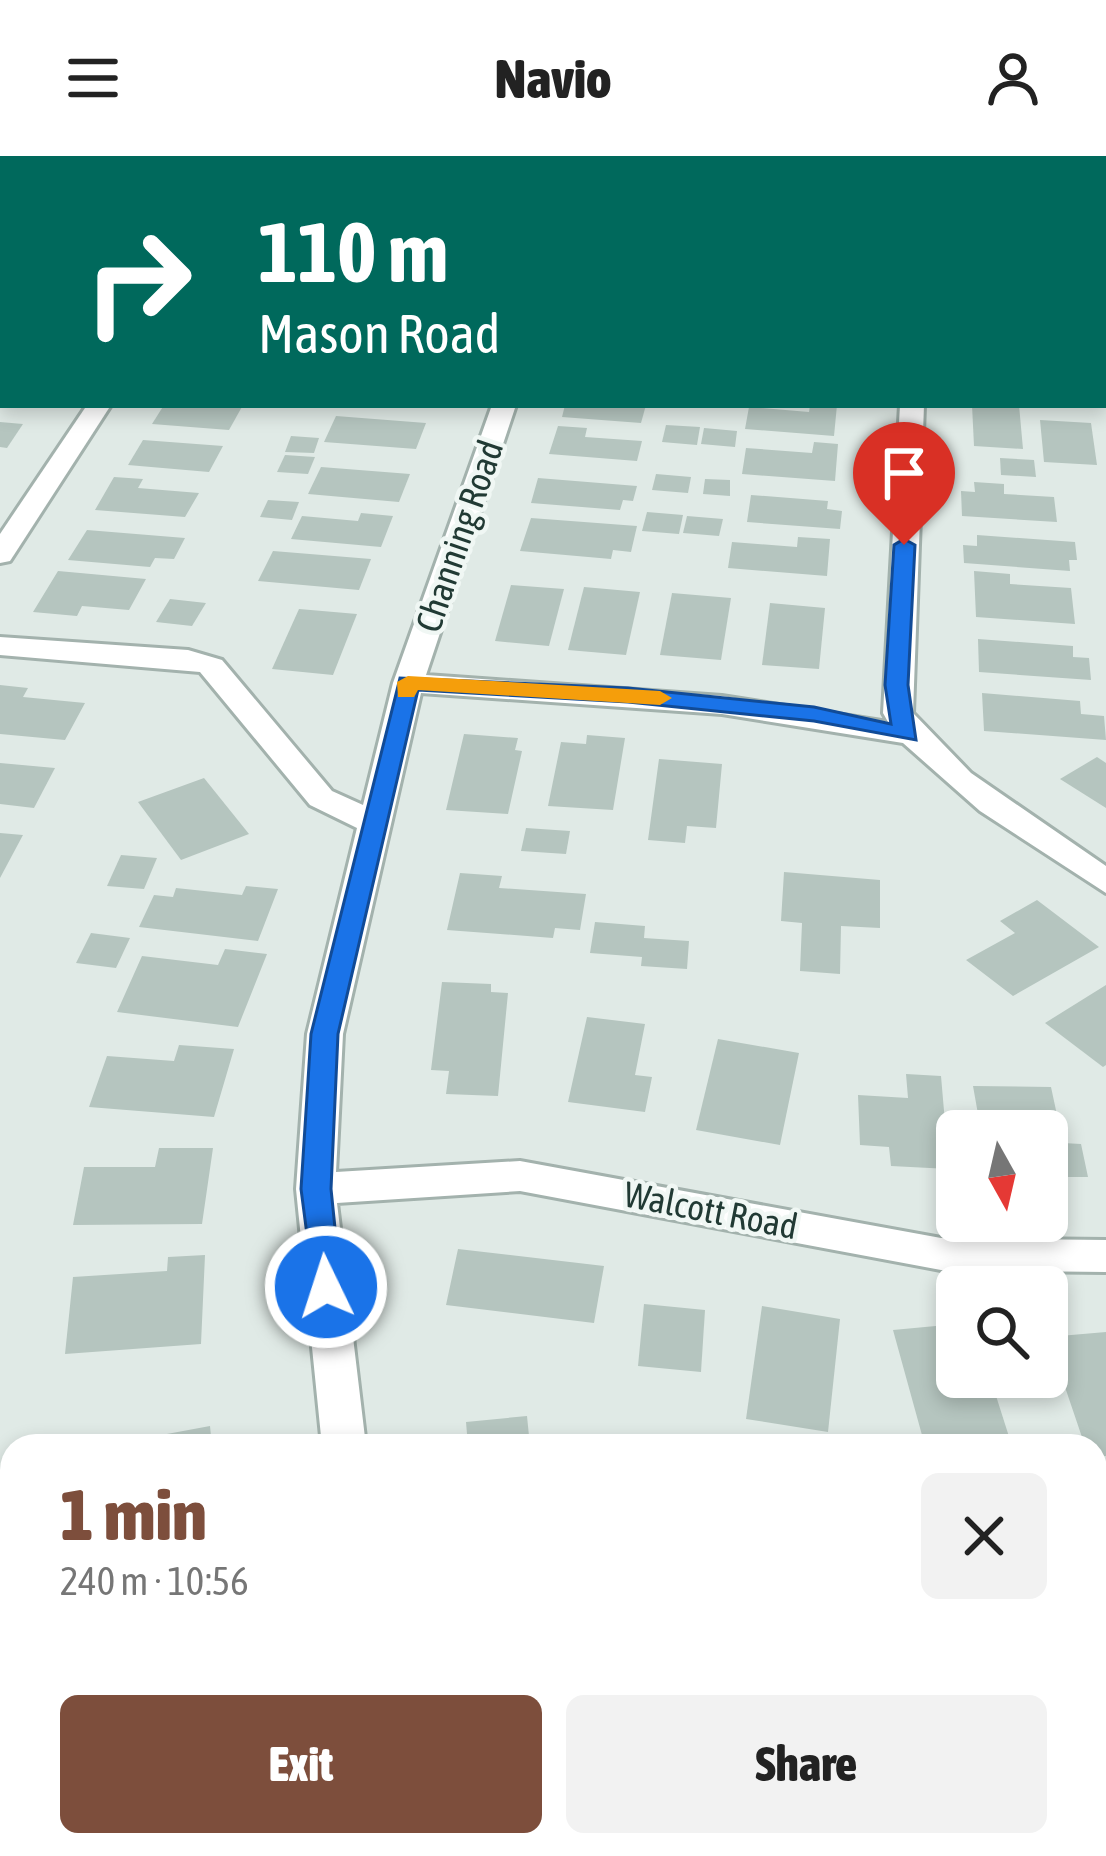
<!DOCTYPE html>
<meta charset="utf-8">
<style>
body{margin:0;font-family:"Asap Condensed",sans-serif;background:#f2f2f2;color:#222;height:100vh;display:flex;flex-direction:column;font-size:45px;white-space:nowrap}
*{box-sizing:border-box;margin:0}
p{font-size:39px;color:#767676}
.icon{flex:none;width:66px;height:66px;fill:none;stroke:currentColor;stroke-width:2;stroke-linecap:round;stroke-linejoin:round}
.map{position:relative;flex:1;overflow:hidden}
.sheet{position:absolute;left:0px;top:1278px;width:1107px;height:423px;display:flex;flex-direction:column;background:#fff;border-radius:36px 36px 0 0;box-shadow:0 6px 18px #0003}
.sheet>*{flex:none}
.guide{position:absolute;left:0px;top:0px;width:1107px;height:252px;box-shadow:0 6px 18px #0003;background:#00695c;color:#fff;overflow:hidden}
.needle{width:78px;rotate:172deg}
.buttons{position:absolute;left:936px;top:954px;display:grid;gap:24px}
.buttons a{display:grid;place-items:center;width:132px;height:132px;border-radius:18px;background:#fff;box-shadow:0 6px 18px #0003;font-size:60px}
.pin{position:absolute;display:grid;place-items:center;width:102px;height:102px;color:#fff;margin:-123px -51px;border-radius:50% 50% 50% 0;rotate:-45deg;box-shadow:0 0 12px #0007}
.pin .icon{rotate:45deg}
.me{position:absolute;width:132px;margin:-66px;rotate:356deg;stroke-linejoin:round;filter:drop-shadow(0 0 9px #0008)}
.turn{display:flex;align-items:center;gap:42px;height:252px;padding:0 60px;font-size:54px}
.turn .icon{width:156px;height:156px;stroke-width:2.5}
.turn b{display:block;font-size:84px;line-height:102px}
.round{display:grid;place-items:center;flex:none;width:126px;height:126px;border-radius:18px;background:#f2f2f2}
.headline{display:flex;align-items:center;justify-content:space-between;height:204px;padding:0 60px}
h1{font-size:72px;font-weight:800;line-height:90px;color:#7d4e3c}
.button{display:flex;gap:24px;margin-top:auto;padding:24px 60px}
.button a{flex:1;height:138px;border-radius:18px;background:#7d4e3c;color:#fff;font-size:48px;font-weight:800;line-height:138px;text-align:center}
.button a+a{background:#f2f2f2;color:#222}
header{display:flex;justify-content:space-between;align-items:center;height:156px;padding:0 60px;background:#fff;font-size:54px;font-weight:800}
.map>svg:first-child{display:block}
</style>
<header><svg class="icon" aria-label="menu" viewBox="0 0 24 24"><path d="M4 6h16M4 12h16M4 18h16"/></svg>Navio<svg class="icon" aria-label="person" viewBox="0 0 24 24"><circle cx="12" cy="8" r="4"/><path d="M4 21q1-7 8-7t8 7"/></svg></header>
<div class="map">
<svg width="1106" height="1700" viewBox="0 0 1106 1700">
<rect width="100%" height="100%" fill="#e0eae6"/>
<path fill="#b9dbc3" d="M375 0H1106V17L1104 3Z"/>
<g fill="#b5c5bf">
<path d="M164 249H243L229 274 152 268Z"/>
<path d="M565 249H646L641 267 562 261Z"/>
<path d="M810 249H837L834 280 745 273 749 251 809 256Z"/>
<path d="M972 249H1019L1023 293 974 290Z"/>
<path d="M336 260 426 267 416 293 324 286Z"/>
<path d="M1040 264 1091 267 1097 309 1044 306Z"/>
<path d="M0 266 23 268 7 292 0 291Z"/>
<path d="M666 269 700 271 697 289 662 286Z"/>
<path d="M558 270 587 272 585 281 642 285 637 305 549 298Z"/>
<path d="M704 272 737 275 735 291 701 288Z"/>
<path d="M291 280 319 282 314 297 285 296Z"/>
<path d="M143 284 223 290 209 316 128 309Z"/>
<path d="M814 286 838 288 835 325 742 318 746 292 812 297Z"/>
<path d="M285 299 315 301 308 318 277 316Z"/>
<path d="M1000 302 1034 304 1036 321 1001 319Z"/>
<path d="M321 311 410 318 399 346 308 338Z"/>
<path d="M656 318 691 321 688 337 652 334Z"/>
<path d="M114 321 143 323 138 332 199 337 185 361 95 354Z"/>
<path d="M538 322 637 330 633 345 623 344 620 354 531 347Z"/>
<path d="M705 323 730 324V340L703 338Z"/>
<path d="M974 326 1004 328V338L1054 341 1057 366 962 360 961 335 975 336Z"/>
<path d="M751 339 828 345 827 353 842 355 840 373 747 366Z"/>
<path d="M268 344 299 346 292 364 260 361Z"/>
<path d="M647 356 683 359 679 378 642 375Z"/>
<path d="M361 357 393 360 381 391 291 383 302 360 358 365Z"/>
<path d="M687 360 723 363 719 380 683 377Z"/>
<path d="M531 362 637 370 631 396 613 394 611 403 520 395Z"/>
<path d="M87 374 185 382 174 403 155 402 150 411 68 404Z"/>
<path d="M977 379 1075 386 1077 404H1069L1070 415 964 407 963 389 977 390Z"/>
<path d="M798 381 830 383 827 420 728 412 732 386 797 391Z"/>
<path d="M273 395 371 403 359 434 258 425Z"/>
<path d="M58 415 146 423 129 454 82 450 77 460 33 456Z"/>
<path d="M974 415 1010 418V428L1071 432 1075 468 976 461Z"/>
<path d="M511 429 564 433 549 490 495 485Z"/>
<path d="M584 431 640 436 626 499 568 494Z"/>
<path d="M672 437 731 442 721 504 660 499Z"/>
<path d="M170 443 206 447 192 470 156 466Z"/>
<path d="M770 447 825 452 819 513 762 509Z"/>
<path d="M299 453 357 458 333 519 272 513Z"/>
<path d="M978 483 1073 490V501L1089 502 1091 524 979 516Z"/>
<path d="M0 529 28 532 23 541 85 547 65 584 0 578Z"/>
<path d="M982 537 1080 545 1081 558 1104 560 1106 584 984 575Z"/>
<path d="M464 578 518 582 515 594 522 595 508 658 446 654Z"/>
<path d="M587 579 625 582 613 654 548 650 561 586 586 588Z"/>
<path d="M1097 601 1106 607V652L1060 623Z"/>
<path d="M659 603 722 608 716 672 687 670 685 687 648 684Z"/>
<path d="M0 607 55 612 34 652 0 648Z"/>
<path d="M204 622 249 678 181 704 138 646Z"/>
<path d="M526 672 570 675 566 698 521 695Z"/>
<path d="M0 677 23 679 0 722Z"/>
<path d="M121 699 157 702 144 733 107 730Z"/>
<path d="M784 716 880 724V772L841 770 840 818 800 815 802 767 781 765Z"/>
<path d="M460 717 502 720 499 732 586 738 580 774 555 772 553 782 447 774Z"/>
<path d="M246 730 278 733 258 785 139 771 154 739 173 741 176 732 242 739Z"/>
<path d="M1037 744 1099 791 1013 840 966 804 1015 777 1000 765Z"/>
<path d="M595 766 645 770 644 782 689 785 687 813 641 810 642 801 590 797Z"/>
<path d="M91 777 130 782 116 812 76 807Z"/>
<path d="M225 793 267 798 238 871 117 856 142 800 218 809Z"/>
<path d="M442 826 491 828V836L508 837 498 940 446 938 449 915 431 914Z"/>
<path d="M1106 829V909L1103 911 1045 867Z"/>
<path d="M587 861 645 868 635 919 652 921 645 956 568 946Z"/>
<path d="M718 883 799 897 780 989 696 974Z"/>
<path d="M179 889 234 893 214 961 89 951 107 900 174 905Z"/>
<path d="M906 918 941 920 949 1013 891 1010 889 991 860 989 858 939 908 942Z"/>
<path d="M973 930 1051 931 1063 987 1081 988 1088 1021H1047V975H981Z"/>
<path d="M159 992H213L202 1068 73 1069 84 1011H155Z"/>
<path d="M458 1093 604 1110 594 1167 446 1149Z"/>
<path d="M205 1099 201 1188 65 1198 73 1121 167 1115 168 1101Z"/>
<path d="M644 1148 705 1154 701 1216 638 1210Z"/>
<path d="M762 1150 840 1163 828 1276 746 1263Z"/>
<path d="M957 1168V1221H990L1012 1290H925L893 1174Z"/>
<path d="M1106 1176V1300L1095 1301V1290H1085L1048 1181Z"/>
<path d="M527 1260 530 1290H468L466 1266Z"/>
<path d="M210 1270 212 1290H113V1288Z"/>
<path d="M1095 1532 1106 1536V1618L1095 1614Z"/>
<path d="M0 1580 12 1588V1604L0 1618Z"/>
<path d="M274 1689H426L416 1700H286Z"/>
</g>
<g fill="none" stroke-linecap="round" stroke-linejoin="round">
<g stroke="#a3b2ad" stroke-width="6">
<g id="minor">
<path d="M87 249H111L10 405 0 407V378Z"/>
<path d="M492 249H516L426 519 722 540 888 566 883 557 900 249H924L913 557 971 617 1106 710V737L980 655 903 587 722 558 421 537 343 878 336 1016 520 1005 941 1082 1106 1084V1116L941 1114 520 1035 337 1047 366 1290H322L296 1033 307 878 357 672 310 649 200 516 0 499V481L188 494 222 504 332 635 363 649 393 527Z"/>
<path d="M645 1689H807L812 1700H650Z"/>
</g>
</g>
<g stroke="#9fb6ae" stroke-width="6">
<g id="secondary">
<path d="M315 0H343L345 3H317Z"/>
<rect x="1104" y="224" width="2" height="15"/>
</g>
</g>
<use href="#minor" fill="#fff" fill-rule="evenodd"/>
<use href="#secondary" fill="#fff" fill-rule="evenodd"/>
</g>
<path fill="#1a73e8" stroke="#114b97" stroke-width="3" d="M904 383 915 389 908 529 916 584 814 565 628 546 418 534 338 878 331 1033 341 1131 326 1144 315 1140 301 1033 311 878 400 522 628 532 814 551 891 568 885 529 894 389Z"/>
<path fill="#f59e0b" d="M408 520 660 535 672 542 660 549 418 534 414 541H398L397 526Z"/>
<g text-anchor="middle" stroke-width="9" stroke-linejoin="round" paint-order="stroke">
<g font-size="36" fill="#213a34" stroke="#f0f7f4">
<text transform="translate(459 380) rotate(-71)" y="13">Channing Road</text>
<text transform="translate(711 1054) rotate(11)" y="13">Walcott Road</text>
</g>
</g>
</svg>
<div class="buttons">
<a><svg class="needle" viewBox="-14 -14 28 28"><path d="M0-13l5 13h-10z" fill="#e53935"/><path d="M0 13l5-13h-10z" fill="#767676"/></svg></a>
<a><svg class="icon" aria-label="search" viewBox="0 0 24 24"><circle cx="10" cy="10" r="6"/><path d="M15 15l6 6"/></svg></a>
</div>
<div class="pin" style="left:904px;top:389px;background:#d93025"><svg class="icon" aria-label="arrive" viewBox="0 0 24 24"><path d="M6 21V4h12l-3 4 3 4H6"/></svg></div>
<svg class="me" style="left:326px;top:1131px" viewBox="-20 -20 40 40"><circle r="17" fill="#1a73e8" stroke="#fff" stroke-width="3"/><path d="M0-11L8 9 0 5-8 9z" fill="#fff"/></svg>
<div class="guide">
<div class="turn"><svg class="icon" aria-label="right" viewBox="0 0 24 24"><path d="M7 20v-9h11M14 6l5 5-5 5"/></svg><div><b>110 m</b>Mason Road</div></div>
</div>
<section class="sheet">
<div class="headline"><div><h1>1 min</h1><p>240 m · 10:56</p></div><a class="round"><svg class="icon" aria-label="close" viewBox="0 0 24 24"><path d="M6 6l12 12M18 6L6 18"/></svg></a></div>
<div class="button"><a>Exit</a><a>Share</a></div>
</section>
</div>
